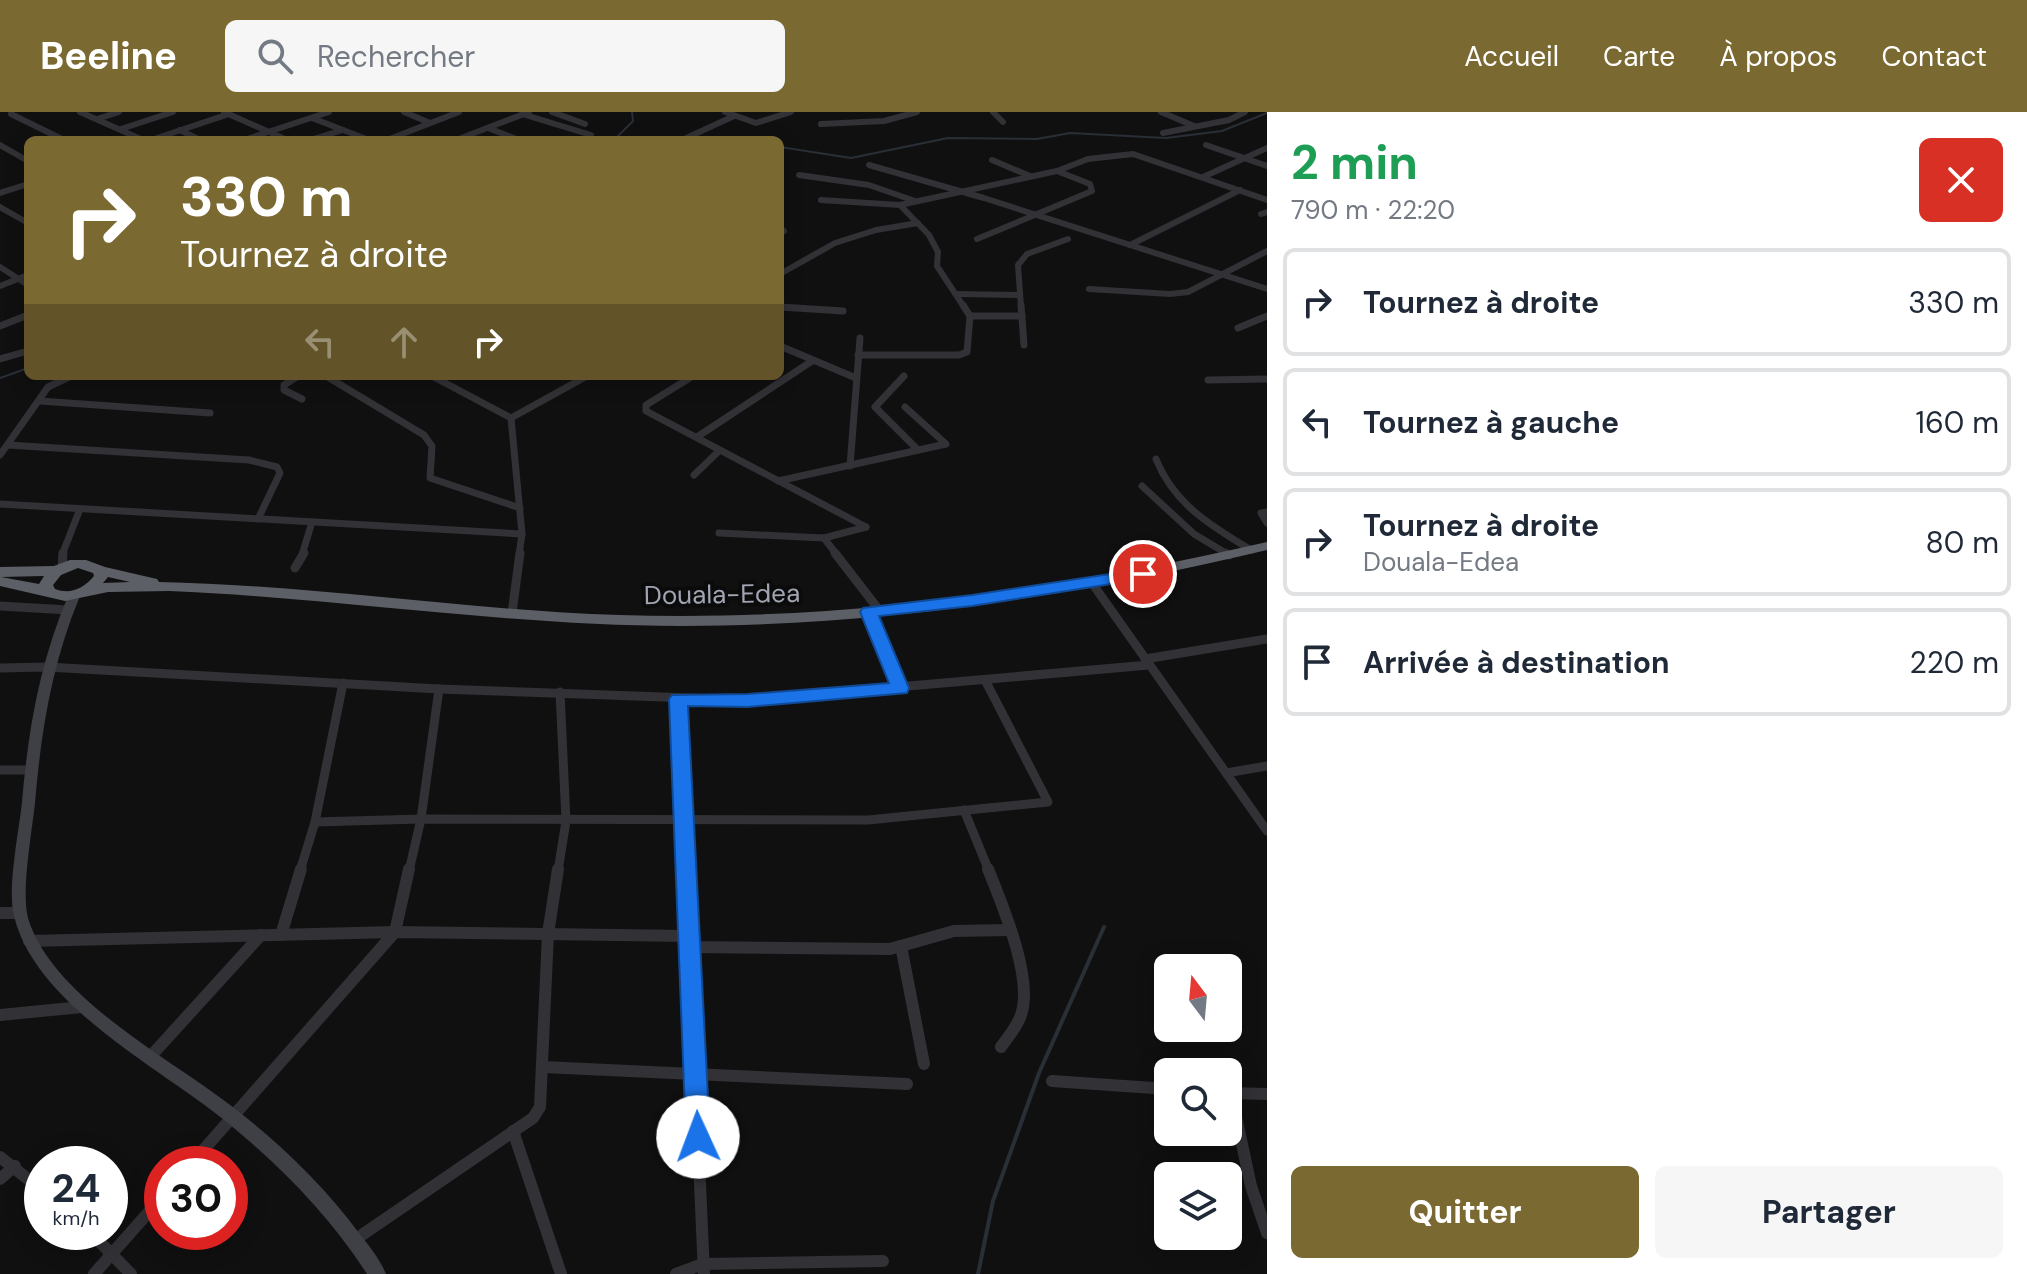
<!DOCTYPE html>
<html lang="fr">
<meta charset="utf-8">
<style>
body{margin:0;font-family:"DM Sans",sans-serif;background:#f6f6f7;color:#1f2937;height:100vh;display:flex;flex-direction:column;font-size:30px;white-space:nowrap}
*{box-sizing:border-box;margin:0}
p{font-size:26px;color:#747a83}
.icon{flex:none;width:44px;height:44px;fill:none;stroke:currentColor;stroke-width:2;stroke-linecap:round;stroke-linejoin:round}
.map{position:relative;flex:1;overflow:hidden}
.panel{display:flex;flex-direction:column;background:#fff;width:760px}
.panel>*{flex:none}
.hud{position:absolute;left:24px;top:24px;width:760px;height:244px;border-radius:12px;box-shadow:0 4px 20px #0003;background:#7b6932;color:#fff;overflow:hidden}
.needle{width:52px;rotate:344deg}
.tools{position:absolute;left:1154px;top:842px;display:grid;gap:16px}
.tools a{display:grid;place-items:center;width:88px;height:88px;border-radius:12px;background:#fff;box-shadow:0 4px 20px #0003;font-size:40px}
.speed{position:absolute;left:24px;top:1034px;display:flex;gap:16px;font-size:40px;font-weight:700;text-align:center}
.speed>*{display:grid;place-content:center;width:104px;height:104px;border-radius:50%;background:#fff;box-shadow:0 4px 20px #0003;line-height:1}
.speed small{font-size:20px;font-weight:400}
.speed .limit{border:12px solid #d22;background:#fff;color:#111}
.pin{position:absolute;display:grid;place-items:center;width:68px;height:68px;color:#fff;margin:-34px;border:4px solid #fff;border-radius:50%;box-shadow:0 2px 8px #0007}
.me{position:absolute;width:88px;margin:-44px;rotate:358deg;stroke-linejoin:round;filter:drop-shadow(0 0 6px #0008)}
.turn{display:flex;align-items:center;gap:28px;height:168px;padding:0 24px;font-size:36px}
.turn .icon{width:104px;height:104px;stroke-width:2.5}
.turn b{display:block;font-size:56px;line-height:68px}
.lanes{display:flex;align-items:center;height:76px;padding:0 24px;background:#0003;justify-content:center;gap:40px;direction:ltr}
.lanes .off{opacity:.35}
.round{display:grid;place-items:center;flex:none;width:84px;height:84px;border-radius:12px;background:#f6f6f7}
.summary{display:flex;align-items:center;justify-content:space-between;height:136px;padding:0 24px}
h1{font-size:48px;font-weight:700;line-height:60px;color:#1e9e55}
.action{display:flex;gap:16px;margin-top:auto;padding:16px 24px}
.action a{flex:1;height:92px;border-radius:12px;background:#7b6932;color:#fff;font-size:32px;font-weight:700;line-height:92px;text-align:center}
.action a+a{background:#f6f6f7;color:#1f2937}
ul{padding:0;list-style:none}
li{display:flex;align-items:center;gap:24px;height:108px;margin:0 16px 12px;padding:0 8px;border:4px solid #e0e1e3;border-radius:12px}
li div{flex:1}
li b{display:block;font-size:30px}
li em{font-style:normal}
header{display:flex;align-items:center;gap:48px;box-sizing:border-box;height:112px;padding:0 40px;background:#7b6932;color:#fff}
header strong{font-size:38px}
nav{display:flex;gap:44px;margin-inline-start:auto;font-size:28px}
.search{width:560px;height:72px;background:#f6f6f7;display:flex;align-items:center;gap:20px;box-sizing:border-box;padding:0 28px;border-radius:12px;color:#747a83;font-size:30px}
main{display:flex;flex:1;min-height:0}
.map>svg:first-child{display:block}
</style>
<header>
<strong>Beeline</strong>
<div class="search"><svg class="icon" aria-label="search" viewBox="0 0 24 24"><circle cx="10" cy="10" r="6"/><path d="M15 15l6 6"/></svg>Rechercher</div>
<nav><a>Accueil</a><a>Carte</a><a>À propos</a><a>Contact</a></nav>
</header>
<main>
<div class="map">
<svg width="1267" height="1162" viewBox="0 0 1267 1162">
<rect width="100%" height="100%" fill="#101011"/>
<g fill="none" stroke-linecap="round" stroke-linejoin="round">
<g stroke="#292f36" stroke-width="2">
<path d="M614 28 633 9 632 0"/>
<path d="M780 35 851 46 948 26 1037 27 1070 21 1166 26 1222 19 1267 1"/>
<path d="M0 266 28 256"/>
</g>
<path stroke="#292f36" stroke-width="4" d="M978 1162 993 1089 1039 961 1104 815"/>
<g stroke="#313136" stroke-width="6">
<path d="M80 0 143 28"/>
<path d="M224 0 287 28"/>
<path d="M404 0 430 11"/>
<path d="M552 0 585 12"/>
<path d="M725 0 756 11 791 0"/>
<path d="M993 0 1003 10"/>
<path d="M1161 0 1194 14"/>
<path d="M11 2 64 28"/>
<path d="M522 2 591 23"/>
<path d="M312 6 369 28"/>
<path d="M97 7 119 0"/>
<path d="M821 12 884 9 917 0"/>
<path d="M488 16 519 28"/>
<path d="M121 17 173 0"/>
<path d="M180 18 200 28"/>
<path d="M1163 21 1229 8 1245 0"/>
<path d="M151 28 229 2"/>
<path d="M244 28 329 0"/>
<path d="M310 28 343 18"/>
<path d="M387 28 459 0"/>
<path d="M456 28 529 0"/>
<path d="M682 28 734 4"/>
<path d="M0 33 28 49"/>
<path d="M1206 33 1267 54"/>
<path d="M992 48 1030 64"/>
<path d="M869 53 984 86 1267 177"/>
<path d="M799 63 869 73 915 89"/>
<path d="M1203 65 1267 36"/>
<path d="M0 81 28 72"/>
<path d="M821 88 900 93 1057 59 1088 47 1133 42 1267 88"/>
<path d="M900 93 929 123 938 140 937 154 964 195"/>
<path d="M0 95 28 111"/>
<path d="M1261 102 1267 100"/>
<path d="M780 121 784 119"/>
<path d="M977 127 1092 79 1090 72 1057 59"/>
<path d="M1130 133 1240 78"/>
<path d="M0 155 28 173"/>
<path d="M780 162 835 131 876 118 918 111"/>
<path d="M0 174 28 163"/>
<path d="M1089 177 1170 182 1188 180 1267 139"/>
<path d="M957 182 1020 183"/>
<path d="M1021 195 1018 153 1027 142 1068 127"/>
</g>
<g stroke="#313136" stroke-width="7">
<path d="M1021 193 1024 233"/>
<path d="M780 195 843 199"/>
<path d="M970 204H1022"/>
<path d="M0 214 28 203"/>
<path d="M1238 216 1267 204"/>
<path d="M780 234 856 266"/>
<path d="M858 243H959L967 240 970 204 963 193"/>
<path d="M0 247 28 239"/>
<path d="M298 264 284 273V278L302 287"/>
<path d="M326 264 424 323 432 334 430 366 520 396"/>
<path d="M432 264 511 306"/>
<path d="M693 264 646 293V299L866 415"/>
<path d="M904 264 875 295 918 338"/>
<path d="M1208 268 1267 267"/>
<path d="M40 289 210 301"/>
<path d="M511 306 522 422 519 443"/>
<path d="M511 306 587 264"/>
<path d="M697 325 812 249"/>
<path d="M8 333 249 348 277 355 280 361 258 407"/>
<path d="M0 343 48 275 71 264"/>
<path d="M1156 347C1174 392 1211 414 1251 438"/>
<path d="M850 354 860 226"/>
<path d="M694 363 719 339"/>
<path d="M778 369 946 332 905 295"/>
<path d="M1142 374 1194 422 1229 443"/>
<path d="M0 392 522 422"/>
<path d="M1267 400 1261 401 1267 411"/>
<path d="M719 421 824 426 866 415"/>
<path d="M824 426 837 443"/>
<path d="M62 443 80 397"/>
<path d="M302 443 312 410"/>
</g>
<g stroke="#313136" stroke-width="9">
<path d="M835 441 879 498"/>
<path d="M1225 441 1229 443"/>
<path d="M62 456 63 441"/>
<path d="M295 456 304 441"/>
<path d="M1092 471 1267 719"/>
<path d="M0 494 68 498"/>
<path d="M869 500 900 576"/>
<path d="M512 501 520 441"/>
<path d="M1145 547 1267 527"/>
<path d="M0 556 47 555 439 577 748 588 1149 553"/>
<path d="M679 587 686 759"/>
<path d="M0 658H30"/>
<path d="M1226 661 1267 654"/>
<path d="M964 698 989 759"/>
<path d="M315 710 421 707 868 708 1048 690 985 568"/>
<path d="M300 759 315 710 343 571"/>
<path d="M409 759 421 707 439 577"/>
<path d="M558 759 566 709 560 580"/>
</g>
<g stroke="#313136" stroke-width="12">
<path d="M686 757 704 1162"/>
<path d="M988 757C1002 792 1034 867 1021 903 1017 915 1008 925 1001 935"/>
<path d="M0 801H20"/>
<path d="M281 823 301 757"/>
<path d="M29 829 395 820 689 824"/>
<path d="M901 834 924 952"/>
<path d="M689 835 890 837 954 819 1010 818"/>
<path d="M0 903 82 895"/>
<path d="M150 945 261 823"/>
<path d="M543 955 907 972"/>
<path d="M1052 969 1168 977"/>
<path d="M1228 981 1267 982"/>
<path d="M1231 981 1251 1074 1267 1121"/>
<path d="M513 1019 561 1162"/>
<path d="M0 1045 42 1078"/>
<path d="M191 1052 395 820 409 757"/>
<path d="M0 1067 15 1054"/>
<path d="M90 1120 131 1162"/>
<path d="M356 1127 533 1006 540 995 548 822 558 757"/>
<path d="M94 1162 162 1085"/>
<path d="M676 1162 703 1152 883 1149"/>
</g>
<path fill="#3f4046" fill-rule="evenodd" d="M74 480 80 484C52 551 41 619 35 691 32 719 21 780 28 806 50 879 151 936 211 979 266 1018 319 1067 359 1121 369 1134 380 1147 386 1162H367C330 1104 281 1055 228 1011 161 956 36 894 14 804 7 777 19 719 22 690 28 618 40 550 68 484Z"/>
<path fill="#5d5f67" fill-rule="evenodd" d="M1267 430V438C1075 484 879 514 681 514 509 514 340 486 169 479L108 480 65 489 0 474V455L54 454 70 448H86L105 455 157 467 159 470C313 473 465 498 619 503 838 510 1054 479 1267 430ZM78 456 93 461 94 464C84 476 71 483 55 477L53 473 61 463ZM44 464 39 472 1 465ZM108 465 130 470 103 471Z"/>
</g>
<path fill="#1a73e8" stroke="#114b97" stroke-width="2" d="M1143 457 1149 459 1151 462 1149 466 972 494 879 504 909 576 907 581 748 595 688 594 710 1025 707 1033 698 1036 689 1033 686 1025 669 587 672 583 748 582 889 571 860 500 863 496 972 483Z"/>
<g text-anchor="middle" stroke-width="8" stroke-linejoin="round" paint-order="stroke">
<g font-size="26" fill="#a1a5b2" stroke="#0b0b0c">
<text transform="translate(722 482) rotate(-1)" y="9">Douala-Edea</text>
</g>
</g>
</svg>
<div class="tools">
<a><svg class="needle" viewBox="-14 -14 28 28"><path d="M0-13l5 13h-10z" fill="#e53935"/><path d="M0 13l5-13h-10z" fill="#747a83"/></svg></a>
<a><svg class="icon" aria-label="search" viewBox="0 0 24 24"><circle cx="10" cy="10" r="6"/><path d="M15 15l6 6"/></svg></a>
<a><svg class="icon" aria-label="layers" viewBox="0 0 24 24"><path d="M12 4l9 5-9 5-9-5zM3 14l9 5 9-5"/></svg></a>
</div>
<div class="speed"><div>24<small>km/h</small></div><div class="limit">30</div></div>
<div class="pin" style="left:1143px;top:462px;background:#d93025"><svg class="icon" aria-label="arrive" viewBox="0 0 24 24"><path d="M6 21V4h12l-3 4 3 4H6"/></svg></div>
<svg class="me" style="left:698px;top:1025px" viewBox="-20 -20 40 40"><circle r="19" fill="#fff"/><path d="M0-13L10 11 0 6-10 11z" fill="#1a73e8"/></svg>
<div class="hud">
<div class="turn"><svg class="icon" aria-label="right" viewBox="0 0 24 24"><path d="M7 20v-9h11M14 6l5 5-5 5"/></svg><div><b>330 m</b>Tournez à droite</div></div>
<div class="lanes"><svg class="icon off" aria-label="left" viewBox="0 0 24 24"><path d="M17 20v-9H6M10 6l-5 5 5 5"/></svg><svg class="icon off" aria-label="ahead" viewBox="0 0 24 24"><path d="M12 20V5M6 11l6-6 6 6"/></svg><svg class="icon" aria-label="right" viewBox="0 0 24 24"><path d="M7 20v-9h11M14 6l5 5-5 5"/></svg></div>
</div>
</div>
<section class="panel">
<div class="summary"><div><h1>2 min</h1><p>790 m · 22:20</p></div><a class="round" style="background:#d93025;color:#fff"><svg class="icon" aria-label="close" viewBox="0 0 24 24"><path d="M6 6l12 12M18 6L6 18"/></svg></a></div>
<ul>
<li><svg class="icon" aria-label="right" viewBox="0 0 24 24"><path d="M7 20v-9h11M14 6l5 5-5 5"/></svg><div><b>Tournez à droite</b></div><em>330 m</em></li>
<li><svg class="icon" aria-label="left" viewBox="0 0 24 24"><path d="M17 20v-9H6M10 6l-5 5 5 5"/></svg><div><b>Tournez à gauche</b></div><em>160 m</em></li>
<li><svg class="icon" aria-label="right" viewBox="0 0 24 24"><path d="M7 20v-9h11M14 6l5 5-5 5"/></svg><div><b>Tournez à droite</b><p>Douala-Edea</p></div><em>80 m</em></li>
<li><svg class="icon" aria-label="arrive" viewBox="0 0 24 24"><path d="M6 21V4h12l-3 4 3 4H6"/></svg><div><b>Arrivée à destination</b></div><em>220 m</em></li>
</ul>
<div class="action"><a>Quitter</a><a>Partager</a></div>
</section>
</main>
